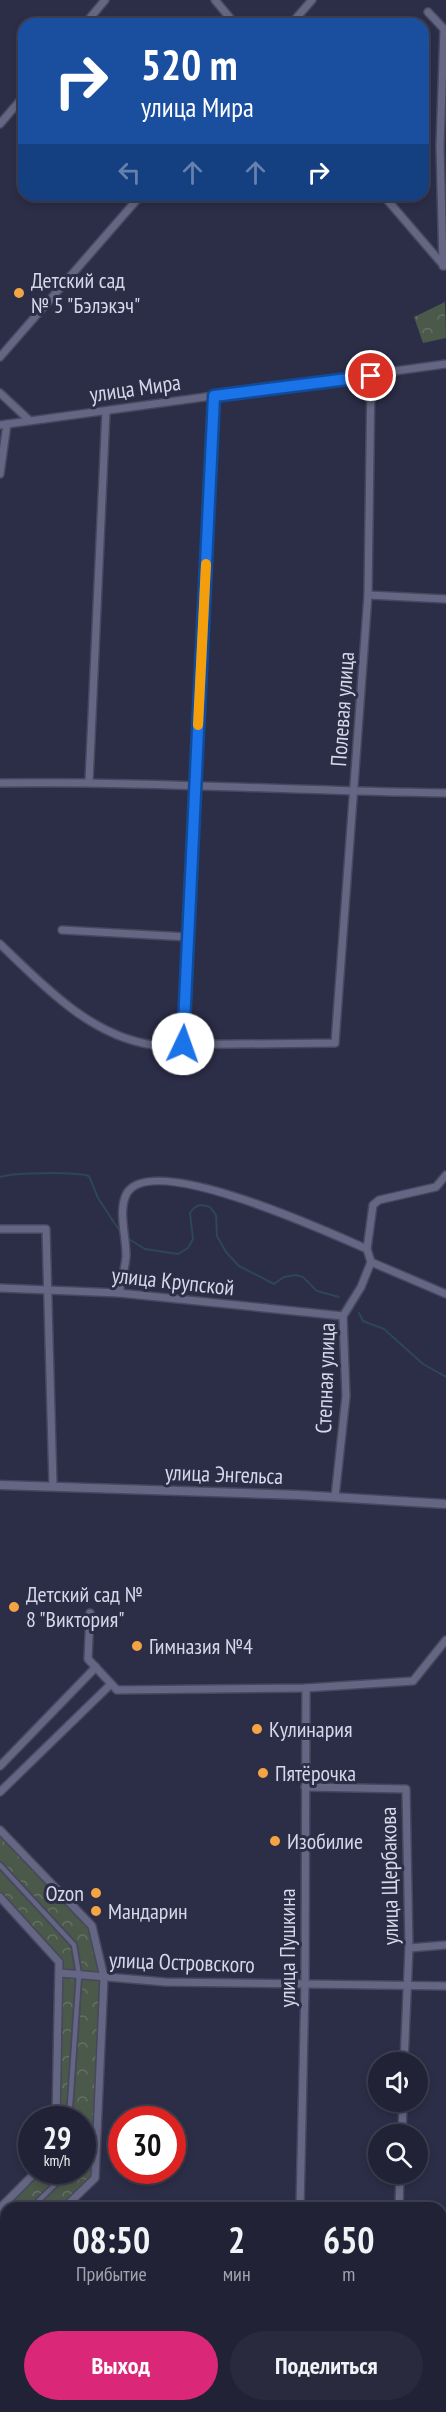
<!DOCTYPE html>
<html lang="ru">
<meta charset="utf-8">
<style>
body{margin:0;font-family:"PT Sans Narrow",sans-serif;background:#292a3d;color:#f1f3f6;height:100vh;display:flex;flex-direction:column;font-size:22px;white-space:nowrap}
*{box-sizing:border-box;margin:0}
p{font-size:20px;color:#a2a4ad}
.icon{flex:none;width:33px;height:33px;fill:none;stroke:currentColor;stroke-width:2;stroke-linecap:round;stroke-linejoin:round}
.map{position:relative;flex:1;overflow:hidden}
.side{position:absolute;left:0px;top:2202px;width:447px;height:210px;display:flex;flex-direction:column;background:#212235;border-radius:18px 18px 0 0;box-shadow:0 3px 9px #0003,0 0 0 2px #3e3f50}
.side>*{flex:none}
.banner{position:absolute;left:18px;top:18px;width:411px;height:183px;border-radius:18px;box-shadow:0 3px 9px #0003,0 0 0 2px #3e3f50;background:#1a4fa0;color:#fff;overflow:hidden}
.fabs{position:absolute;left:368px;top:2052px;display:grid;gap:12px}
.fabs a{display:grid;place-items:center;width:60px;height:60px;border-radius:50%;background:#212235;box-shadow:0 3px 9px #0003,0 0 0 2px #3e3f50;font-size:30px}
.speed{position:absolute;left:18px;top:2106px;display:flex;gap:12px;font-size:30px;font-weight:700;text-align:center}
.speed>*{display:grid;place-content:center;width:78px;height:78px;border-radius:50%;background:#212235;box-shadow:0 3px 9px #0003,0 0 0 2px #3e3f50;line-height:1}
.speed small{font-size:15px;font-weight:400}
.speed .limit{border:9px solid #d22;background:#fff;color:#111}
.pin{position:absolute;display:grid;place-items:center;width:51px;height:51px;color:#fff;margin:-26px;border:3px solid #fff;border-radius:50%;box-shadow:0 2px 6px #0007}
.me{position:absolute;width:66px;margin:-33px;rotate:3deg;stroke-linejoin:round;filter:drop-shadow(0 0 4px #0008)}
.turn{display:flex;align-items:center;gap:21px;height:126px;padding:0 24px;font-size:27px}
.turn .icon{width:78px;height:78px;stroke-width:2.5}
.turn b{display:block;font-size:42px;line-height:51px}
.lanes{display:flex;align-items:center;height:57px;padding:0 24px;background:#0003;justify-content:center;gap:30px;direction:ltr}
.lanes .off{opacity:.35}
.eta{display:flex;justify-content:space-evenly;align-items:center;height:102px;text-align:center}
.eta b{font-size:36px;font-weight:600;line-height:42px}
.cta{display:flex;gap:12px;margin-top:auto;padding:12px 24px}
.cta a{flex:1;height:69px;border-radius:36px;background:#db2777;color:#fff;font-size:24px;font-weight:600;line-height:69px;text-align:center}
.cta a+a{background:#292a3d;color:#f1f3f6}
.map>svg:first-child{display:block}
</style>
<div class="map">
<svg width="446" height="2412" viewBox="0 0 446 2412">
<defs>
<pattern id="park-crowns" width="20" height="18" patternUnits="userSpaceOnUse" patternTransform="scale(1.5)"><rect width="20" height="18" fill="#4b594a"/><path d="M2 6a3 3 0 1 1 6 0M12 15a3 3 0 1 1 6 0" fill="none" stroke="#647064"/></pattern>
</defs>
<rect width="100%" height="100%" fill="#2c2d47"/>
<g fill="url(#park-crowns)">
<path d="M445 302 446 338 423 343 414 317Z"/>
<path d="M0 1830 92 1926 104 1977 95 2178 64 2208H6V2264L0 2270V2208L38 2171 82 2170V2120L55 2119 59 1962 0 1897Z"/>
</g>
<g fill="none" stroke-linecap="round" stroke-linejoin="round">
<g stroke="#2d4756" stroke-width="2">
<path d="M0 1177C14 1172 75 1172 89 1176L98 1198 121 1233"/>
<path d="M127 1238 145 1249 178 1254 188 1248 193 1239 190 1213C196 1204 201 1204 210 1207L216 1215 217 1236 226 1252 239 1266 274 1284 284 1277 296 1275 303 1277 317 1291 339 1297"/>
<path d="M359 1313 363 1321 384 1329 423 1364 446 1377"/>
</g>
<g stroke="#47475d" stroke-width="8">
<g id="pedestrian">
<path d="M0 1865 74 1945 79 1975 69 2120"/>
<path d="M31 2208 65 2175V2170"/>
<path d="M0 2237 6 2231"/>
</g>
</g>
<g stroke="#47475d" stroke-width="10">
<g id="minor">
<path d="M215 0 235 24"/>
<path d="M428 12 444 29 440 146 443 266"/>
<path d="M85 24 105 0"/>
<path d="M291 24 312 0"/>
<path d="M0 124 24 96"/>
<path d="M383 195 444 266"/>
<path d="M0 357 141 195"/>
<path d="M0 393 29 420"/>
<path d="M0 425 446 364"/>
<path d="M0 474 7 424"/>
<path d="M368 595 446 599"/>
<path d="M89 782 106 411"/>
<path d="M0 783C149 781 297 791 446 793"/>
<path d="M62 930 188 937"/>
<path d="M0 944C44 986 90 1036 153 1045L335 1043 368 595 371 376"/>
<path d="M183 1044 214 396"/>
<path d="M0 1229H46L53 1486"/>
<path d="M371 1262 446 1294"/>
<path d="M0 1288 119 1293 343 1316"/>
<path d="M119 1293C121 1281 125 1269 126 1257 127 1238 117 1211 127 1193 153 1151 330 1233 367 1249"/>
<path d="M335 1497 346 1396 343 1316 361 1287 371 1262 367 1249 373 1205 379 1200 436 1187 446 1175"/>
<path d="M90 1613 88 1659 117 1690 306 1688 413 1681 446 1640"/>
<path d="M0 1766 96 1667"/>
<path d="M305 1787 406 1789 409 1948 404 2062"/>
<path d="M0 1792 111 1684"/>
<path d="M0 1830 92 1926 104 1977 95 2178 64 2208"/>
<path d="M0 1897 59 1962 56 2120"/>
<path d="M409 1948 446 1945"/>
<path d="M60 1973 165 1982 446 1986"/>
<path d="M402 2134 403 2102"/>
<path d="M0 2208 38 2170"/>
<path d="M300 2208 305 1984 306 1688"/>
<path d="M399 2208 400 2174"/>
<path d="M0 2266 6 2272"/>
<path d="M144 2412 151 2406"/>
</g>
</g>
<g stroke="#47475d" stroke-width="11">
<path id="tertiary" d="M0 1485 299 1495 446 1504"/>
</g>
<use href="#pedestrian" stroke="#646683" stroke-width="4.5"/>
<use href="#minor" stroke="#646683" stroke-width="7"/>
<use href="#tertiary" stroke="#646683" stroke-width="8"/>
</g>
<g fill="none" stroke-linecap="round" stroke-linejoin="round">
<g stroke="#114b97" stroke-width="15">
<path id="route" d="M183 1044 214 396 371 376"/>
</g>
<use href="#route" stroke="#1a73e8" stroke-width="10"/>
<path stroke="#f59e0b" stroke-width="10" d="M198 725 206 564"/>
</g>
<g fill="#f3a443" stroke="#2c2d47" stroke-width="2">
<circle cx="19" cy="293" r="6"/>
<circle cx="14" cy="1607" r="6"/>
<circle cx="137" cy="1646" r="6"/>
<circle cx="257" cy="1729" r="6"/>
<circle cx="263" cy="1773" r="6"/>
<circle cx="275" cy="1841" r="6"/>
<circle cx="96" cy="1893" r="6"/>
<circle cx="96" cy="1911" r="6"/>
</g>
<g text-anchor="middle" stroke-width="6" stroke-linejoin="round" paint-order="stroke">
<g font-size="22" fill="#d6d7e8" stroke="#2c2d47" text-anchor="start">
<text x="31" y="288">Детский сад<tspan x="31" dy="25">№ 5 "Бэлэкэч"</tspan></text>
<text x="26" y="1602">Детский сад №<tspan x="26" dy="25">8 "Виктория"</tspan></text>
<text x="149" y="1654">Гимназия №4</text>
<text x="269" y="1737">Кулинария</text>
<text x="275" y="1781">Пятёрочка</text>
<text x="287" y="1849">Изобилие</text>
<text x="84" y="1901" text-anchor="end">Ozon</text>
<text x="108" y="1919">Мандарин</text>
</g>
<g font-size="22" fill="#d6d7e8" stroke="#2c2d47">
<text transform="translate(135 388) rotate(-8)" y="8">улица Мира</text>
<text transform="translate(342 709) rotate(-86)" y="8">Полевая улица</text>
<text transform="translate(173 1281) rotate(6)" y="8">улица Крупской</text>
<text transform="translate(325 1378) rotate(-88)" y="8">Степная улица</text>
<text transform="translate(224 1474) rotate(2)" y="8">улица Энгельса</text>
<text transform="translate(389 1876) rotate(-91)" y="8">улица Щербакова</text>
<text transform="translate(287 1948) rotate(-90)" y="8">улица Пушкина</text>
<text transform="translate(182 1962) rotate(2)" y="8">улица Островского</text>
</g>
</g>
</svg>
<div class="fabs">
<a><svg class="icon" aria-label="sound" viewBox="0 0 24 24"><path d="M4 9h4l5-4v14l-5-4H4zM17 9q2 3 0 6"/></svg></a>
<a><svg class="icon" aria-label="search" viewBox="0 0 24 24"><circle cx="10" cy="10" r="6"/><path d="M15 15l6 6"/></svg></a>
</div>
<div class="speed"><div>29<small>km/h</small></div><div class="limit">30</div></div>
<div class="pin" style="left:371px;top:376px;background:#d93025"><svg class="icon" aria-label="arrive" viewBox="0 0 24 24"><path d="M6 21V4h12l-3 4 3 4H6"/></svg></div>
<svg class="me" style="left:183px;top:1044px" viewBox="-20 -20 40 40"><circle r="19" fill="#fff"/><path d="M0-13L10 11 0 6-10 11z" fill="#1a73e8"/></svg>
<div class="banner">
<div class="turn"><svg class="icon" aria-label="right" viewBox="0 0 24 24"><path d="M7 20v-9h11M14 6l5 5-5 5"/></svg><div><b>520 m</b>улица Мира</div></div>
<div class="lanes"><svg class="icon off" aria-label="left" viewBox="0 0 24 24"><path d="M17 20v-9H6M10 6l-5 5 5 5"/></svg><svg class="icon off" aria-label="ahead" viewBox="0 0 24 24"><path d="M12 20V5M6 11l6-6 6 6"/></svg><svg class="icon off" aria-label="ahead" viewBox="0 0 24 24"><path d="M12 20V5M6 11l6-6 6 6"/></svg><svg class="icon" aria-label="right" viewBox="0 0 24 24"><path d="M7 20v-9h11M14 6l5 5-5 5"/></svg></div>
</div>
<section class="side">
<div class="eta">
<div><b>08:50</b><p>Прибытие</p></div>
<div><b>2</b><p>мин</p></div>
<div><b>650</b><p>m</p></div>
</div>
<div class="cta"><a>Выход</a><a>Поделиться</a></div>
</section>
</div>
